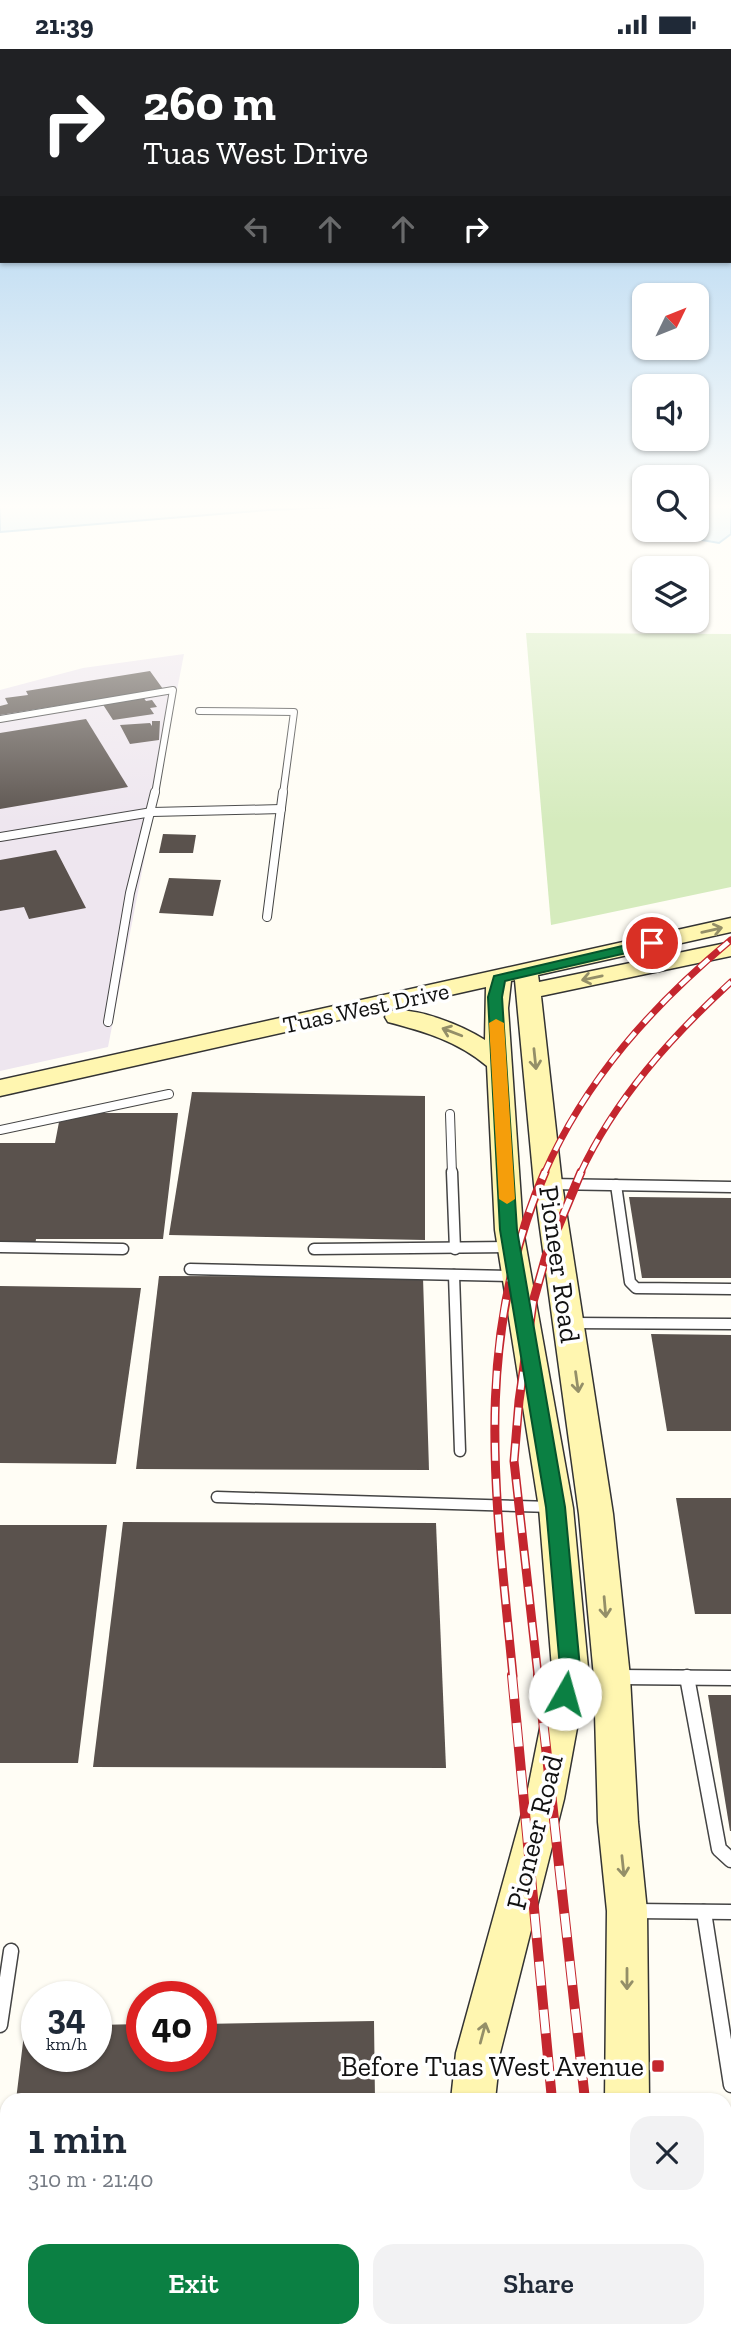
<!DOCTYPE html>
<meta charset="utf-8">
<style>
body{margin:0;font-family:"Zilla Slab",serif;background:#f2f2f3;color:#1f2937;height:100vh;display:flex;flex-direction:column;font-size:26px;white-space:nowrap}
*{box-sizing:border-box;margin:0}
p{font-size:23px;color:#747a83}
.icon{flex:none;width:38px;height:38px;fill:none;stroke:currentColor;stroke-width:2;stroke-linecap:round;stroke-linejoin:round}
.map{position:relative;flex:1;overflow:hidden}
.details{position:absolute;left:0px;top:2044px;width:732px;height:245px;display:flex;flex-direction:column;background:#fff;border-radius:21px 21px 0 0;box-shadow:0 2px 5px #0004}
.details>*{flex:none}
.banner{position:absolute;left:0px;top:0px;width:732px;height:214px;box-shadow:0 2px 5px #0004;background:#202124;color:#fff;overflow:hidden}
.needle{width:46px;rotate:47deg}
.tools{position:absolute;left:632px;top:234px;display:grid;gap:14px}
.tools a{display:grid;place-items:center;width:77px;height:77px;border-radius:14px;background:#fff;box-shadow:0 2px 5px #0004;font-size:35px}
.speed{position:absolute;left:21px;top:1932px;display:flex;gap:14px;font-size:35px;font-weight:700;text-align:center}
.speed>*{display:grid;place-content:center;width:91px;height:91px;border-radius:50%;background:#fff;box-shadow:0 2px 5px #0004;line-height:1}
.speed small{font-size:18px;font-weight:400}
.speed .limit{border:10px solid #d22;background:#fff;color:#111}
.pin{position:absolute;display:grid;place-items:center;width:60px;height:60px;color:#fff;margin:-30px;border:4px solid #fff;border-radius:50%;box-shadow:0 2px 7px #0007}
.me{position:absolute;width:77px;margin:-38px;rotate:7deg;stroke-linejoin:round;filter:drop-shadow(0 0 5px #0008)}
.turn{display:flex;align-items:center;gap:24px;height:147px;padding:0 28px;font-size:32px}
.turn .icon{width:91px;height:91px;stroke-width:2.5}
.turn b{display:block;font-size:49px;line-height:60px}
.lanes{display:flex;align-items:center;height:66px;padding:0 28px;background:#0003;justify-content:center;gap:35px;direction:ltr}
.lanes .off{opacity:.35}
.round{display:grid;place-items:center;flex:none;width:74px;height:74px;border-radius:21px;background:#f2f2f3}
.overview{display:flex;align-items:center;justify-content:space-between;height:119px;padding:0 28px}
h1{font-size:42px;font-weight:600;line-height:52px}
.action{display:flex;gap:14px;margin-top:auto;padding:14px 28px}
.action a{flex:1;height:80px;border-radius:21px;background:#0b8043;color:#fff;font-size:28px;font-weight:600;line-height:80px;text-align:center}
.action a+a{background:#f2f2f3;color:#1f2937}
.status{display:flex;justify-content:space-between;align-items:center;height:49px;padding:0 35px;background:#fff;direction:ltr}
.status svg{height:19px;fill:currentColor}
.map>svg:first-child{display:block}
</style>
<div class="status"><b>21:39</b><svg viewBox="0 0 49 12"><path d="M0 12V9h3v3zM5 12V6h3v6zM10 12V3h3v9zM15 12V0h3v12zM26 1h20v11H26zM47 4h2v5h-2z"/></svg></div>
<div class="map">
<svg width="731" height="2289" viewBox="0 0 731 2289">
<rect width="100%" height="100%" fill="#fffdf5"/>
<path fill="#eee6ef" d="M184 605 108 998 0 1022V641L83 619Z"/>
<path fill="#d5ebbd" d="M526 584 731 585V838L551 876Z"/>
<g fill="#b9e0f7" stroke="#3f96cf" stroke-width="2">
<path d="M0 456H387L268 461 0 483Z"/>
<path d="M697 456H731V485L719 494 702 491 688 481H696Z"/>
</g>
<g fill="#5a524d">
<path d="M150 622 163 640 0 666V657L8 655 5 649 28 646 26 642Z"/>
<path d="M143 648 146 652 152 651 157 658 150 659 154 665 113 671 102 654Z"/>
<path d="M86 670 128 738 0 760V684Z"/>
<path d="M152 672H160L159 691 130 695 120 676 150 674 152 677Z"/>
<path d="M163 785 196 786 193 804H159Z"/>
<path d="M56 801 86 859 29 870 24 858 0 862V811Z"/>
<path d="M169 829 221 831 213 867 159 864Z"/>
<path d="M192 1043 425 1047V1191L169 1186Z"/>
<path d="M101 1064H178L163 1190H36L35 1197H0V1094H55L59 1073Z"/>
<path d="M629 1148 731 1149V1229H642Z"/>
<path d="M159 1227 423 1228 429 1421 136 1420Z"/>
<path d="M0 1237 141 1239 116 1415 0 1414Z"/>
<path d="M651 1285 731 1286V1382H667Z"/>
<path d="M676 1449H731V1565H695Z"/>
<path d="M123 1473 436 1474 446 1719 93 1718Z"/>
<path d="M0 1476H107L78 1714H0Z"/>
<path d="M708 1646H731V1782H730Z"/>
<path d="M374 1972 375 2051H16L25 1977H37V2007H96V1976L142 1975V2007H201V1975Z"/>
<path d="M5 2132 7 2282H378V2289H0V2173Z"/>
</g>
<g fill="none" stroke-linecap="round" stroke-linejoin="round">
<g stroke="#444" stroke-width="8">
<g id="lane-far3">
<path d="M199 662 294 663 283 745"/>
<path d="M0 670 173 641 155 745"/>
</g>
</g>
<g stroke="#444" stroke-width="10">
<g id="lane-far2">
<path d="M0 788 152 763 281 760"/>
<path d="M267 868 283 743"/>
<path d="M108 973 130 844 155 743"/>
<path d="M450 1065 452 1125"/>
<path d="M0 1081 169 1045"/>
</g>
</g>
<g stroke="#444" stroke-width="13">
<g id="lane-far1">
<path d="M452 1123 455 1200"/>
<path d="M549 1135 731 1138"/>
<path d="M616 1136 630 1233 636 1239 731 1240"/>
<path d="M0 1198 123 1200"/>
<path d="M314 1200 511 1198"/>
<path d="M190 1220 512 1227"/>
<path d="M454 1226 460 1402"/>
<path d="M571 1274 731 1275"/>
<path d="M217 1448 552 1458"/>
</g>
</g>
<g stroke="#444" stroke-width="17">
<g id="lane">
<path d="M619 1628 731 1629"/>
<path d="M687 1628 719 1800 731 1811"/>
<path d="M634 1862 731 1863"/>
<path d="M704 1863 731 2036"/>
<path d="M0 1976 11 1902"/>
<path d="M724 2162H731"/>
</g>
</g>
<g stroke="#333" stroke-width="3">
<g id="secondary">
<path d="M731 869V883L538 926 539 933 731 893V907L541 947 562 1135 613 1465 630 1628 638 1773 647 1862 649 2051H605L607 1862 598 1773 594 1628 579 1465 534 1135 515 931 511 932 508 959 523 1181 573 1459 588 1619 564 1750 500 2004 495 2051H451L456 2004 526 1750 552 1619 539 1459 495 1181 487 1017C457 992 426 983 388 973L385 968 388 963C414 956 463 977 485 991L486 938 0 1047V1031Z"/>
<rect x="444" y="2282" width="48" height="7"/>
<path d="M629 2282H677L678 2289H630Z"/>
</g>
</g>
<use href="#lane-far3" stroke="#fff" stroke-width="6"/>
<use href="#lane-far2" stroke="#fff" stroke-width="8"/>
<use href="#lane-far1" stroke="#fff" stroke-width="10"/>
<use href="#lane" stroke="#fff" stroke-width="14"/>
<use href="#secondary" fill="#fff6b0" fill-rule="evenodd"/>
<g stroke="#c4262e" stroke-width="7">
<g id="rail-far2">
<path d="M544 1125C586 1030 652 957 731 891"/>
<path d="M580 1125C615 1050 671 988 731 933"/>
</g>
</g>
<g stroke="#c4262e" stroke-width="9">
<g id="rail-far1">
<path d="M513 1627C496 1450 471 1293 545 1123"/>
<path d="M538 1627 514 1412 519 1352 533 1253 546 1207 581 1123"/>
</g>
</g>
<g stroke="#c4262e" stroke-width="10">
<g id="rail">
<path d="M512 1626 552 2051"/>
<path d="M538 1626 585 2051"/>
<path d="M564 2282V2289"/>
<path d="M608 2282V2289"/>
</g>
</g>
<use href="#rail-far2" stroke="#fff" stroke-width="4.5" stroke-dasharray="13" stroke-linecap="butt"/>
<use href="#rail-far1" stroke="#fff" stroke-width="6" stroke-dasharray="18" stroke-linecap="butt"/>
<use href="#rail" stroke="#fff" stroke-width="8" stroke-dasharray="24" stroke-linecap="butt"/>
</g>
<defs><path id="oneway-shaft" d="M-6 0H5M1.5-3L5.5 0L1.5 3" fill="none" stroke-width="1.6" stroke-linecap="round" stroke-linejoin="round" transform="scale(1.75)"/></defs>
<g stroke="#948f68">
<use href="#oneway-shaft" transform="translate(712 881) rotate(-13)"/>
<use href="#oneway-shaft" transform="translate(592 929) rotate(168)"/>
<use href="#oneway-shaft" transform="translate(452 983) rotate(-159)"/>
<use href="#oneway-shaft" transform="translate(535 1010) rotate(84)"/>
<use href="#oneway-shaft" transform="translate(577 1333) rotate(82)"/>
<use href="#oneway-shaft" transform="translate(605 1558) rotate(85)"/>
<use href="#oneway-shaft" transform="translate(623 1817) rotate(84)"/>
<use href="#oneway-shaft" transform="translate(627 1930) rotate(90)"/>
<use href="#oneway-shaft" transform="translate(483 1984) rotate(-75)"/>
</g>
<linearGradient id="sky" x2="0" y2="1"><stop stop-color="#95c6ee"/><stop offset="0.59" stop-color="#fffefa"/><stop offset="1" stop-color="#fffefa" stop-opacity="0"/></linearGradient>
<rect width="731" height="776" fill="url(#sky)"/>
<path fill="#0b8043" stroke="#07532c" stroke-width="2" d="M652 890 657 892V897L505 932 502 948 517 1181 565 1458 580 1619 572 1651 565 1654 558 1651 555 1645 560 1619 546 1458 500 1181 488 948 494 927Z"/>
<path fill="#f59e0b" d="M496 970 504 974 515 1150 507 1155 499 1150 489 974Z"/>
<rect fill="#c4262e" stroke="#fff" stroke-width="2.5" x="651" y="2010" width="14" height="14" rx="3.5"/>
<g text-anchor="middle" stroke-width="7" stroke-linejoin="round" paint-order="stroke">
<g font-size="24" fill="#111" stroke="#fff">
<text transform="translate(366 959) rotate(-12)" y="8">Tuas West Drive</text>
</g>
<g font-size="28" fill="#111" stroke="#fff">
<text transform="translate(560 1215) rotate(82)" y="10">Pioneer Road</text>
<text transform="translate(534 1783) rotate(-76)" y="10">Pioneer Road</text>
</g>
<g font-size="28" fill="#111" stroke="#fff" text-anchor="end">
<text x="644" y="2027">Before Tuas West Avenue</text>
</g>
</g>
</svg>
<div class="tools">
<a><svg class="needle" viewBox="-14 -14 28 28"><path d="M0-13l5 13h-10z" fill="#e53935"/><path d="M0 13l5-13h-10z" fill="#747a83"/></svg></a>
<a><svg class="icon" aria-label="sound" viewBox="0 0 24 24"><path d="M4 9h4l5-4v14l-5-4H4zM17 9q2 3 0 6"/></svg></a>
<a><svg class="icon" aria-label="search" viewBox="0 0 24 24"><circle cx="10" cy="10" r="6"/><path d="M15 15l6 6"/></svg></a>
<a><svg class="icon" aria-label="layers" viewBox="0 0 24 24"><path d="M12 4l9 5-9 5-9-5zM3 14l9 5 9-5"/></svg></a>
</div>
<div class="speed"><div>34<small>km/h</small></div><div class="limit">40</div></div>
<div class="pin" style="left:652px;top:894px;background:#d93025"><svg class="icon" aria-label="arrive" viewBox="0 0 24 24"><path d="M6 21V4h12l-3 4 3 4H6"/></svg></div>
<svg class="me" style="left:565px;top:1645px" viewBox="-20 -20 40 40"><circle r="19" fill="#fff"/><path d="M0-13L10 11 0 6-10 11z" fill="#0b8043"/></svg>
<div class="banner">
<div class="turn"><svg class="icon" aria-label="right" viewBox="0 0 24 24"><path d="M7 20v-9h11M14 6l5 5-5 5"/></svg><div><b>260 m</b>Tuas West Drive</div></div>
<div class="lanes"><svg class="icon off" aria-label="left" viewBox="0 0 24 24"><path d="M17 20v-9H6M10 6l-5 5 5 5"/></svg><svg class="icon off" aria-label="ahead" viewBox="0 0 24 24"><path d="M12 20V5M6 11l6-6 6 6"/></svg><svg class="icon off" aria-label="ahead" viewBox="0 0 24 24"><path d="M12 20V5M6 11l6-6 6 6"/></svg><svg class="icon" aria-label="right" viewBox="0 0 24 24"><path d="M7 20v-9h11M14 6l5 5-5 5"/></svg></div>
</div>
<section class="details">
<div class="overview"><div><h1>1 min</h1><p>310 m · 21:40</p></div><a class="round"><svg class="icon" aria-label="close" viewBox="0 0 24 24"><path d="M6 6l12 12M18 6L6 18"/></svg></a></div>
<div class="action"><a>Exit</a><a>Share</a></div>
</section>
</div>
